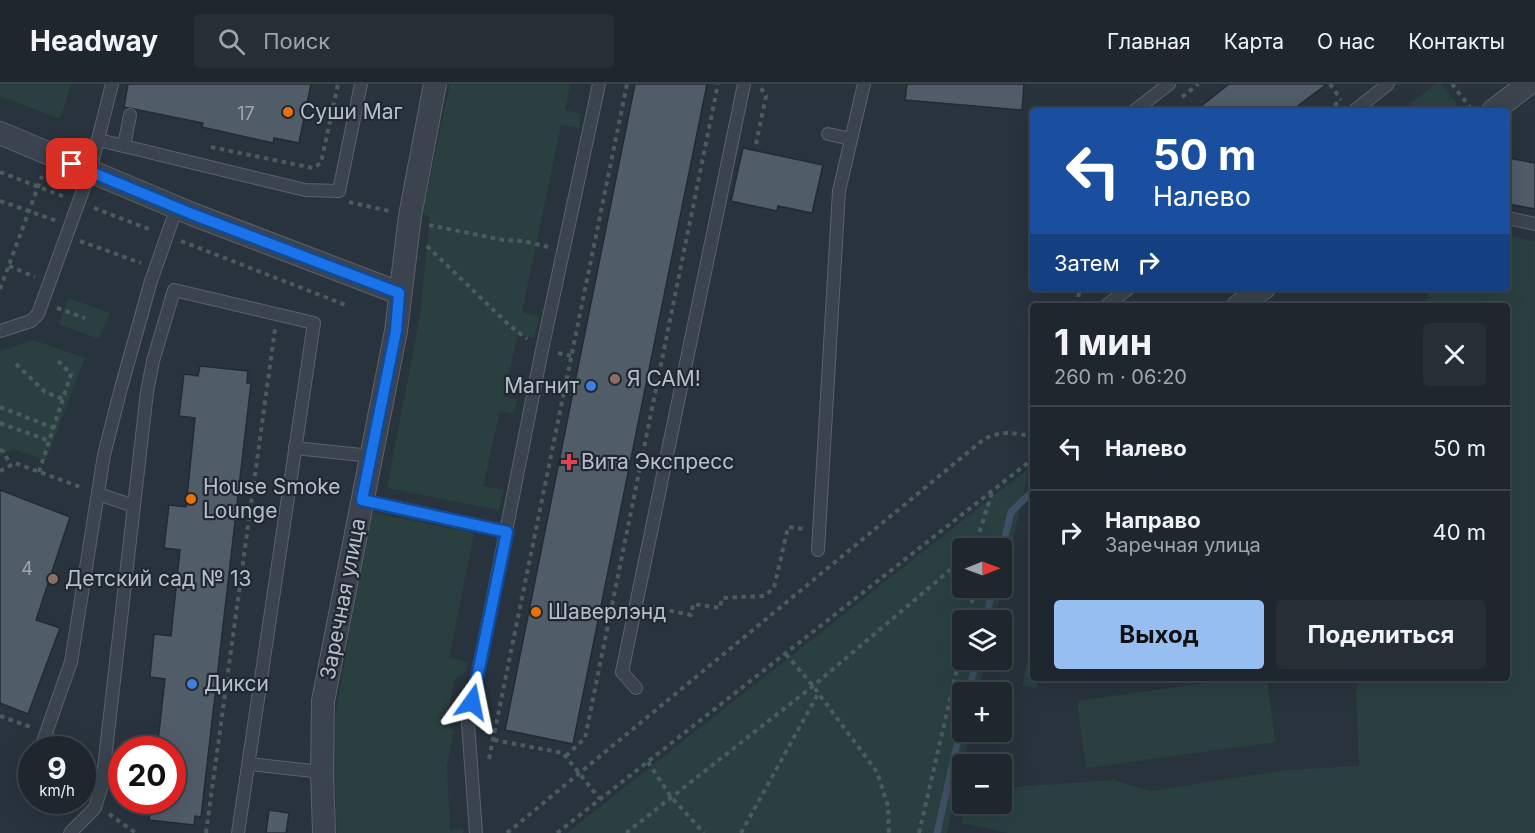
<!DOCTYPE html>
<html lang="ru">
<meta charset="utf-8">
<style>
body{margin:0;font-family:Inter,sans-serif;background:#262e36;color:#f1f3f6;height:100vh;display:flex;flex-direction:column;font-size:22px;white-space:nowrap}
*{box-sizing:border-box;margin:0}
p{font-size:20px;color:#a1a5aa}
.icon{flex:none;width:33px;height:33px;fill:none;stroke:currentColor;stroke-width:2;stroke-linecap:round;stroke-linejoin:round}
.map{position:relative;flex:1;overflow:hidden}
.side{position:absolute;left:1030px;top:219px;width:480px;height:378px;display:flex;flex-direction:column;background:#1e262e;border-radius:6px;box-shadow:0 6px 24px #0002,0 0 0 2px #3c434a}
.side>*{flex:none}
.guide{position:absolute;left:1030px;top:24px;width:480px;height:183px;border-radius:6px;box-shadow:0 6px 24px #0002,0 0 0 2px #3c434a;background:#1a4fa0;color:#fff;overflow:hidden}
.needle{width:39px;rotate:89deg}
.fabs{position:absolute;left:952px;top:454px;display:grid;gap:12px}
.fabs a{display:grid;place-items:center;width:60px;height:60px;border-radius:6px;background:#1e262e;box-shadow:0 6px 24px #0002,0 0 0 2px #3c434a;font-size:30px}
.speed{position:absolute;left:18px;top:652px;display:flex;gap:12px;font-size:30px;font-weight:700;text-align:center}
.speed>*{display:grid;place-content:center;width:78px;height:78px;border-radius:50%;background:#1e262e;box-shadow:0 6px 24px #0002,0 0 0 2px #3c434a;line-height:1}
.speed small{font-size:15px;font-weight:400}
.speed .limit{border:9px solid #d22;background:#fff;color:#111}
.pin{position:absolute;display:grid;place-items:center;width:51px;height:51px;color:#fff;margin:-26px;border-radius:12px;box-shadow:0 3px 9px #0006}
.me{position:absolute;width:66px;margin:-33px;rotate:12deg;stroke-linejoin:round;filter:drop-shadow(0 0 4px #0008)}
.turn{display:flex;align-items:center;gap:21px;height:126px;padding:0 24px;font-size:27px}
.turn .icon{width:78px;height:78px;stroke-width:2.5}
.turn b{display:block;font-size:42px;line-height:51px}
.then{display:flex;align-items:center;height:57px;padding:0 24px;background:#0003;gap:12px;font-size:22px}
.round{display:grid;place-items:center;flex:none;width:63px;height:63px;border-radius:6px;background:#262e36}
.headline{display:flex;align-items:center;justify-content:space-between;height:102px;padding:0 24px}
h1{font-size:36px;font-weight:700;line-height:45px}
.button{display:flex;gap:12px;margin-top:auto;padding:12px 24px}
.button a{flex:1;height:69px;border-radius:6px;background:#96bef0;color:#111;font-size:24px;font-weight:700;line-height:69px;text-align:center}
.button a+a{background:#262e36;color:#f1f3f6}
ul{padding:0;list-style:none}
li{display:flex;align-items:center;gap:18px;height:84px;padding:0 24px;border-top:2px solid #3c434a}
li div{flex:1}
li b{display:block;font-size:22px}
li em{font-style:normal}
header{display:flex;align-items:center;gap:36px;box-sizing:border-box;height:84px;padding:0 30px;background:#1e262e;border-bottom:2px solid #3c434a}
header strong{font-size:28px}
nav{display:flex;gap:33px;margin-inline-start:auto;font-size:21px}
.search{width:420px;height:54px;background:#262e36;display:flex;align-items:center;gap:15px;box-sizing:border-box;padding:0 21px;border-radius:6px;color:#a1a5aa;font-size:22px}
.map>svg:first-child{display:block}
</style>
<header>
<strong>Headway</strong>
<div class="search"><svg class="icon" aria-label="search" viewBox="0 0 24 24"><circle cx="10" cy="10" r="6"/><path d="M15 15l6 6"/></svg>Поиск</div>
<nav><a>Главная</a><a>Карта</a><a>О нас</a><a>Контакты</a></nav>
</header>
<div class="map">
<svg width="1535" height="749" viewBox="0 0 1535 749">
<rect width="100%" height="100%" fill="#28333e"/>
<g fill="#2a4040" fill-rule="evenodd">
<path d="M0 0H71L60 35 0 12Z"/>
<path d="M450 0H570L565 26 581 30 579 44 561 41 522 228 539 232 534 254 518 251 503 312 517 316 514 330 500 327 483 402 503 406 499 426 387 404 420 232 430 133 423 130Z"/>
<path d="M1435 0H1441L1456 18 1458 27H1402Z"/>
<path d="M1508 152 1535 157V749H1008L961 739 966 720H1002V704L1114 696 1150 707 1287 686 1359 682 1356 608 1359 594H1508V222H1426L1429 204H1508Z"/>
<path d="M68 214 110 229 99 255 59 240Z"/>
<path d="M33 256 85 274 46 376 13 365 0 372V267Z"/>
<path d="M1029 384 995 537H963V576H986L978 609H963V648H970L947 749H567ZM963 465H1002V504H963Z"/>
<path d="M370 428 474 449 449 574 468 578 466 587 454 596 447 637 454 648 447 682 450 746 463 745V749H337L333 647Z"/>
<path d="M1033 548 1034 594H1039L1037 604 1022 602Z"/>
<path d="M1241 594H1267L1275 658 1086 684 1077 617Z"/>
</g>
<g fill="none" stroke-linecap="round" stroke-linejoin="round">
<g stroke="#3f5166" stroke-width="7">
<path d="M1002 465 1011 428 1034 406"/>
<path d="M985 537 993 504"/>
<path d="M969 609 976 576"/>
<path d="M937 749 963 634"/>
</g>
</g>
<g fill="#515c69" stroke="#222b35" stroke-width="1.5">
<path d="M128 0H311L299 59 274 54 273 59 202 43 203 39 124 23Z"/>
<path d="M635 0H707L573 660 505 646Z"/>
<path d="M907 0H1024L1022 26 905 16Z"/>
<path d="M1229 0H1327L1291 27H1195Z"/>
<path d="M743 64 823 81 812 129 778 122 777 127 731 117Z"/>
<path d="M1508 74 1535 79V125L1508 120Z"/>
<path d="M200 282 248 287 247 299H251L201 733 195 732 194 741 149 736 152 717H172V666H157L165 595 150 593 154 550 171 552 180 466 164 464 169 421 186 423 195 334 179 332 184 290 198 292Z"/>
<path d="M0 406 70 433 36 536 60 544 28 630 0 619Z"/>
<path d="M269 726 289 729 286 749H266Z"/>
</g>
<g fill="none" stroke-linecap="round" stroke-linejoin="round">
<g stroke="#59626c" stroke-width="14">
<g id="lane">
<path d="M1134 27 1169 0"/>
<path d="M1354 27 1388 0"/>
<path d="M828 50 851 55"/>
<path d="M99 56 305 106 339 107 361 0"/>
<path d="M124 62 130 31"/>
<path d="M1508 134 1535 140"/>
<path d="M1106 222 1129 204"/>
<path d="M0 247 31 237 38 230 90 87 112 0"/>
<path d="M295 364 371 372"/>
<path d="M98 410 134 422"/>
<path d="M362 416 507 448"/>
<path d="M818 466 839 107 864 0"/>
<path d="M636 604 622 588 744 0"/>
<path d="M40 666 71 578 104 371 121 304 151 197 177 123"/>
<path d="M250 680 322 688"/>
<path d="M70 749 95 724 102 701 147 308 153 277 174 206 314 239 238 749"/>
<path d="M476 749 468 639 542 266 599 0"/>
</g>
</g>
<g stroke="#59626c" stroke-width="24">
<g id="street">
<path d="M1493 27 1528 0"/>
<path d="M0 49 192 130 399 209"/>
<path d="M1238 222 1264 204"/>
<path d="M324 749 322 688 323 617 396 247 410 132 435 0"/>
</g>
</g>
<g stroke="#4a5d5e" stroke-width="4" stroke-dasharray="4.5 4.5" stroke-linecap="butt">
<path d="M1330 0 1341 16"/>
<path d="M1452 0 1472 26"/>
<path d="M1182 13 1198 0"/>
<path d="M1327 27 1340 17"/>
<path d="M756 60 766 12 761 4"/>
<path d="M211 63 313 84 321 79 338 0"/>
<path d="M0 88 65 113"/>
<path d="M0 117 57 137"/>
<path d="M349 118 389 127"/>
<path d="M94 124 151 146"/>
<path d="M429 141 503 156 523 157 548 163"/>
<path d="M80 157 141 179"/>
<path d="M181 157 348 222"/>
<path d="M427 162 509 241 527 255"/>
<path d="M9 182 35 193"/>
<path d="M0 205 42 92"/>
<path d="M1078 222 1079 204"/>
<path d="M57 224 85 234"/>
<path d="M558 269 572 272"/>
<path d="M16 280 45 308 63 315"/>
<path d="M0 323 54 344"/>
<path d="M0 339 50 357"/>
<path d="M0 366 3 367 11 382"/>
<path d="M0 387 15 379 83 404"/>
<path d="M39 388 71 290 57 276"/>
<path d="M974 465 992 409"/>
<path d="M652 523 691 531 693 520 720 524 722 514 764 512 774 504 788 443 803 445"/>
<path d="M968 537 975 504"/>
<path d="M786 570 813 602 877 688 888 722 889 749"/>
<path d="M0 632 31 643"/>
<path d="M494 656 563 669 600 715"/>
<path d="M566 672 585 654 718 0"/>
<path d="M489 675 627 0"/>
<path d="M648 678 671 713 704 749"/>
<path d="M109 730 136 749"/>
<path d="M206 749 275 245"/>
<path d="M507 749 984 355C1002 346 1015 349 1034 353"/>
<path d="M557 749 1034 374"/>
<path d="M626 749 813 602 963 475"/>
<path d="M741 749 818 610"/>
<path d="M919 749 963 559"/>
</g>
<use href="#lane" stroke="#3b444e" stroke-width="12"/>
<use href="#street" stroke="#3b444e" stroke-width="22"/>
</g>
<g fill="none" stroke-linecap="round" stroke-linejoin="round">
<g stroke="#114b97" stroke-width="15">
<path id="route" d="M72 80 192 130 399 209 396 247 362 416 507 448 472 618"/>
</g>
<use href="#route" stroke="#1a73e8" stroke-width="10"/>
</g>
<g fill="#e8710a" stroke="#202933" stroke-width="2">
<circle cx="288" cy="28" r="6"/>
<circle cx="191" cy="415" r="6"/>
<circle cx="536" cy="528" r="6"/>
</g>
<g fill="#8d6e63" stroke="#202933" stroke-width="2">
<circle cx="615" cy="295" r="6"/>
<circle cx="53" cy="495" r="6"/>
</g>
<g fill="#3f7fe0" stroke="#202933" stroke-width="2">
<circle cx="591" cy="302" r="6"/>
<circle cx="192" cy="600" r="6"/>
</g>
<path fill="#e0444e" stroke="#202933" stroke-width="2" d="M566 369h6v6h6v6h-6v6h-6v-6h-6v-6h6z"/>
<g text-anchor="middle" stroke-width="4.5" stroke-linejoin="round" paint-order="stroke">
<g font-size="18" fill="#9ea6b1">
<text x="246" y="36">17</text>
<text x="27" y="491">4</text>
</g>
<g font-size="21" fill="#b8bfc9" stroke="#202933" text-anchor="start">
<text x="300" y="35">Суши Маг</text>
<text x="627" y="302">Я САМ!</text>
<text x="579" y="309" text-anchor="end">Магнит</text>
<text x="581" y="385">Вита Экспресс</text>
<text x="203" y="410">House Smoke<tspan x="203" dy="24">Lounge</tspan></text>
<text x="65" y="502">Детский сад № 13</text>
<text x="548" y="535">Шаверлэнд</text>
<text x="204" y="607">Дикси</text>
</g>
<g font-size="21" fill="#b8bfc9" stroke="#202933">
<text transform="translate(343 515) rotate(-79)" y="7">Заречная улица</text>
</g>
</g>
</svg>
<div class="fabs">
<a><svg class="needle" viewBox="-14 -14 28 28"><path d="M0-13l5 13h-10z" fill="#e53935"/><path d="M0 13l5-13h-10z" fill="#a1a5aa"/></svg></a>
<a><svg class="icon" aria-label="layers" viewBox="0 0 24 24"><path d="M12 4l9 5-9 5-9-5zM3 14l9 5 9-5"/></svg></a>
<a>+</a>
<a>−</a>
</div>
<div class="speed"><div>9<small>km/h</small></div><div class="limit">20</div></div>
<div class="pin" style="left:72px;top:80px;background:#d93025"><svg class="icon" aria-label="arrive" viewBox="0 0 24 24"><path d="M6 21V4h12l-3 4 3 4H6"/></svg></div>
<svg class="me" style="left:472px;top:618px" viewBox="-20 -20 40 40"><path d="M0-17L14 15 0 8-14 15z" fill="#1a73e8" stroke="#fff" stroke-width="4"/></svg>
<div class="guide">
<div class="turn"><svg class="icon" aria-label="left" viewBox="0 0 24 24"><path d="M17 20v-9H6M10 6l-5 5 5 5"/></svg><div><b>50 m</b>Налево</div></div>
<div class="then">Затем<svg class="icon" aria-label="right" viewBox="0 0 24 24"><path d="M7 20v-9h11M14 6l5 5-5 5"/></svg></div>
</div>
<section class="side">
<div class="headline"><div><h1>1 мин</h1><p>260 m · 06:20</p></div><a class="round"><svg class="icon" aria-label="close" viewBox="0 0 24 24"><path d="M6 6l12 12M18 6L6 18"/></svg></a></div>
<ul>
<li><svg class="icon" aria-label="left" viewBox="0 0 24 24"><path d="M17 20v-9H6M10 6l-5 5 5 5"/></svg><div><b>Налево</b></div><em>50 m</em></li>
<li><svg class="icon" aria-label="right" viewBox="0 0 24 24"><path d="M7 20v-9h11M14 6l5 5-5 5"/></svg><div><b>Направо</b><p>Заречная улица</p></div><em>40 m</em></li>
</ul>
<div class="button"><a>Выход</a><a>Поделиться</a></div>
</section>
</div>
